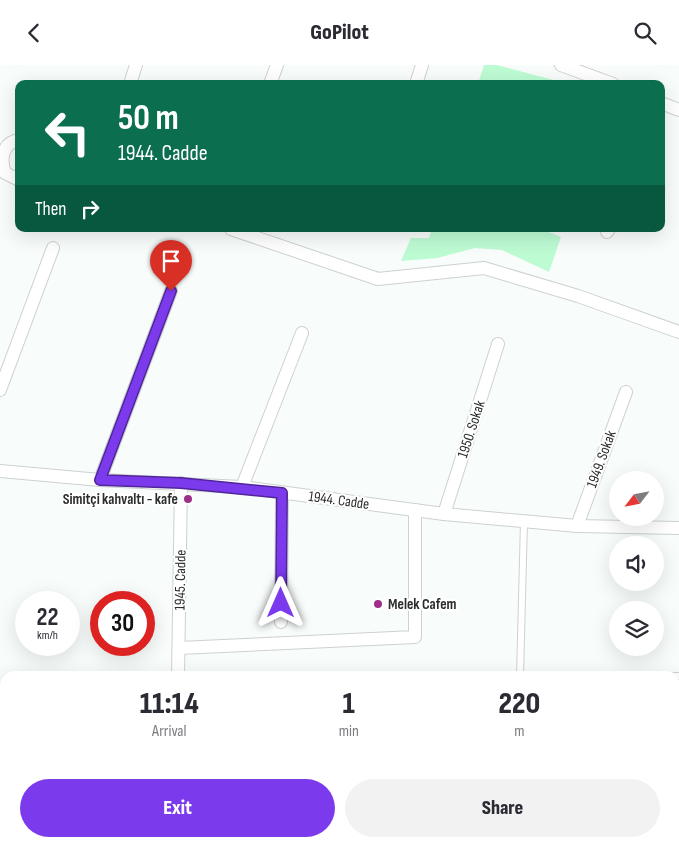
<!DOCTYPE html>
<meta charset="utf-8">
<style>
body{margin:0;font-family:"Sofia Sans Condensed",sans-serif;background:#f2f2f3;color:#2b2b33;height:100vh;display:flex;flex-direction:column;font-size:19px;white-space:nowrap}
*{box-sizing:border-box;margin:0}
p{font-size:16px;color:#7c7c81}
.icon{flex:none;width:28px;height:28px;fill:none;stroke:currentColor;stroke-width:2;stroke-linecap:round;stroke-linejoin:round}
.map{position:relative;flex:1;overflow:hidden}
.drawer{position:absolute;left:0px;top:606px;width:680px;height:176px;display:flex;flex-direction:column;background:#fff;border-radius:15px 15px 0 0;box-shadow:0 5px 20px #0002}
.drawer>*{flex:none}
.banner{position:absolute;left:15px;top:15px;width:650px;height:152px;border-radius:10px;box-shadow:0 5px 20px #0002;background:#0b6e4f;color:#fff;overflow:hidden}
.needle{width:32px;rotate:238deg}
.fabs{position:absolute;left:609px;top:406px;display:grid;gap:10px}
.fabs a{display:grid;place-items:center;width:55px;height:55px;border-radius:50%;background:#fff;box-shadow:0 5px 20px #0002;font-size:25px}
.speed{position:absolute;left:15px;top:526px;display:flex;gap:10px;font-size:25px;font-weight:700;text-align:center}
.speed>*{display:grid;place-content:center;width:65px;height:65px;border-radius:50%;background:#fff;box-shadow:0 5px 20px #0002;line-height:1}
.speed small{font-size:12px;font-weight:400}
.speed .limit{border:8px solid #d22;background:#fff;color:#111}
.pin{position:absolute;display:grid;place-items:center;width:42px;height:42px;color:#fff;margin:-51px -21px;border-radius:50% 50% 50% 0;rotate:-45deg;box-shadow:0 0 5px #0007}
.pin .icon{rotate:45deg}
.me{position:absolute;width:55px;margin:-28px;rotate:0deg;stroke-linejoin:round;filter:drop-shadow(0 0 4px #0008)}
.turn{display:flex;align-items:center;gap:18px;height:105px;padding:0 20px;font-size:22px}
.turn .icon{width:65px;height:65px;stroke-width:2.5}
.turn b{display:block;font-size:35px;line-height:42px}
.then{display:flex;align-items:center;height:48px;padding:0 20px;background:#0003;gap:10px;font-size:19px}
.eta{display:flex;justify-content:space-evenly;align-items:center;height:85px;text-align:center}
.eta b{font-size:30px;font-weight:800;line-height:35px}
.button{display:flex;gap:10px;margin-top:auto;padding:10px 20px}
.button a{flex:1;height:58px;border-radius:30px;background:#7c3aed;color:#fff;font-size:20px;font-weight:800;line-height:58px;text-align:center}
.button a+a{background:#f2f2f3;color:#2b2b33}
header{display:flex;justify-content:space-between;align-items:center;height:65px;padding:0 20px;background:#fff;font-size:22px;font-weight:800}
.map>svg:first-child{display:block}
</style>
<header><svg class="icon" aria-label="back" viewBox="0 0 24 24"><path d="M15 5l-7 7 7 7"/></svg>GoPilot<svg class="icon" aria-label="search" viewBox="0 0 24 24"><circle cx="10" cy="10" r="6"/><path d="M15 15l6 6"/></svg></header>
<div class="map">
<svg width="679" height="782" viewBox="0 0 679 782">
<rect width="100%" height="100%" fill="#f8fcfa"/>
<g fill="#e9f5ed">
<path d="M0 768 5 771V778H16L24 782H0Z"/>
<path d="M101 778H304V782H50Z"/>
</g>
<g fill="#bdfbd3">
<path d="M484 0H497L569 19H478Z"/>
<path d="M432 164H541L561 172 549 207 502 185 475 183 437 193 401 196 411 173H429Z"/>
<path d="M675 761 679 772V782H619L630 778H675Z"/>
</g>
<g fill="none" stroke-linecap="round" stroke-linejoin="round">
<g stroke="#cdd2cf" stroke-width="8">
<g id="service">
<path d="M520 611 524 456"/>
<path d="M675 611H679"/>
<path d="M0 754 5 758"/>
</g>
</g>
<g stroke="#cdd2cf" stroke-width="14">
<g id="minor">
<path d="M561 0 613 19"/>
<path d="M130 19 136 0"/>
<path d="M270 19 277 0"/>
<path d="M416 19 422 0"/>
<path d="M661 38 679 45"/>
<path d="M19 75C2 78 0 94 5 108L19 115"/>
<path d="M231 164 378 214 484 203 578 231 679 267"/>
<path d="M607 167 609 164"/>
<path d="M0 325 53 183"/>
<path d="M0 406 100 415 242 422 444 449 577 461 679 463"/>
<path d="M100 415 171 226"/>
<path d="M242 422 302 268"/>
<path d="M444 449 498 279"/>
<path d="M577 461 626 327"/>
<path d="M281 557 282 428"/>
<path d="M179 583 415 572V445"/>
<path d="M178 611 181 418"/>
<path d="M348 778V782"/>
<path d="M527 778 528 782"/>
</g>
</g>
<g stroke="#1d7b50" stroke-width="22">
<g id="primary">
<path d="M675 629 679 628"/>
<path d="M675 668 679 667"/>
<path d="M0 685H5"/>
<path d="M0 718H5"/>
</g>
</g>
<use href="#service" stroke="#fff" stroke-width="6"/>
<use href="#minor" stroke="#fff" stroke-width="12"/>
<use href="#primary" stroke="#73c8a1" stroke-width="20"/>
</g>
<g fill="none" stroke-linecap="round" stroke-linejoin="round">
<g stroke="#51269a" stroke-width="12">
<path id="route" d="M171 226 100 415 181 418 282 428 281 538"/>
</g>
<use href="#route" stroke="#7c3aed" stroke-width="9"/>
</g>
<g fill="#9f2d8a" stroke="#fff" stroke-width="2">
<circle cx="188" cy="434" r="5"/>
<circle cx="378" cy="539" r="5"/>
</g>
<g text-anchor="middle" stroke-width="4" stroke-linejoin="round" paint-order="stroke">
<g font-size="15" fill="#2c2e2d" stroke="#fff">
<text transform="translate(471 364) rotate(-72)" y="5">1950. Sokak</text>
<text transform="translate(601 394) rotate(-70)" y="5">1949. Sokak</text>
<text transform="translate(339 435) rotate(8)" y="5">1944. Cadde</text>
<text transform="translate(180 515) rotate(-89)" y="5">1945. Cadde</text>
</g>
<g font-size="15" font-weight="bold" fill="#2c2e2d" stroke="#fff" text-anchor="end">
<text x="178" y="439">Simitçi kahvaltı - kafe</text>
<text x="388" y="544" text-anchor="start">Melek Cafem</text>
</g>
</g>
</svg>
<div class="fabs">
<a><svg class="needle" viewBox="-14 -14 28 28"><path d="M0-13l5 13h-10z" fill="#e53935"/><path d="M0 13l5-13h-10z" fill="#7c7c81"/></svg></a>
<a><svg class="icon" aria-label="sound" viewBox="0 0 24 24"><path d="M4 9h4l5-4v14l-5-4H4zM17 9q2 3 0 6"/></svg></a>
<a><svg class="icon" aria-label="layers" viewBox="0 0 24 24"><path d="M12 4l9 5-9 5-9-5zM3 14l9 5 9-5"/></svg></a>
</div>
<div class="speed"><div>22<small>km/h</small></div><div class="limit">30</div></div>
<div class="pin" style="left:171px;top:226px;background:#d93025"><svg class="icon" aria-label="arrive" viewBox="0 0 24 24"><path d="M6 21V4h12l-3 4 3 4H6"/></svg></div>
<svg class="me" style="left:281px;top:538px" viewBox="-20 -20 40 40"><path d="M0-17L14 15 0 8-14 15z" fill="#7c3aed" stroke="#fff" stroke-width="4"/></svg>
<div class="banner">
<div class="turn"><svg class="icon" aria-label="left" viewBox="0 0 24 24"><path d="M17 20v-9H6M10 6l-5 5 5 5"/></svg><div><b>50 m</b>1944. Cadde</div></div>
<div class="then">Then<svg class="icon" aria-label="right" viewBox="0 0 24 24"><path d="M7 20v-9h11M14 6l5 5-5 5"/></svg></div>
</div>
<section class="drawer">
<div class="eta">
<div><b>11:14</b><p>Arrival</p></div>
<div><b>1</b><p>min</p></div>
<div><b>220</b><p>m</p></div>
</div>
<div class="button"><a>Exit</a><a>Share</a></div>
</section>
</div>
